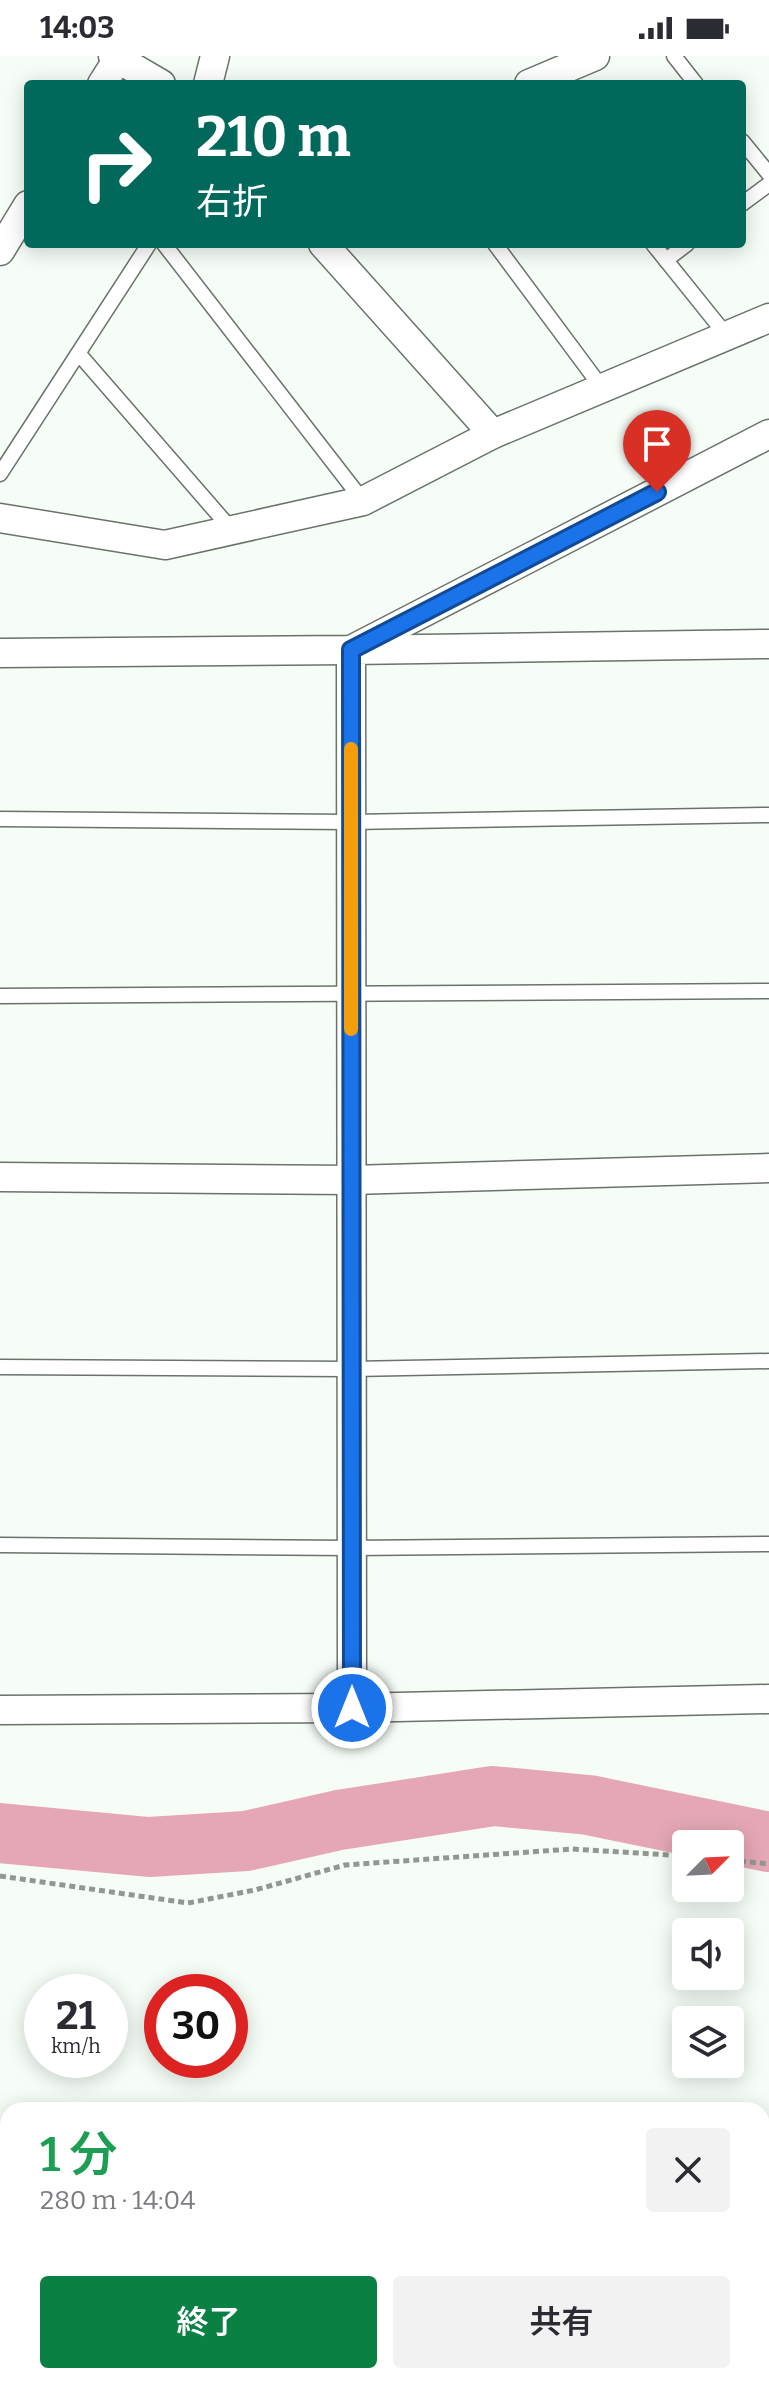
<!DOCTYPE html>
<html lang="ja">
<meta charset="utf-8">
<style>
body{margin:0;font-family:Bitter,"Noto Sans JP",serif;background:#f2f2f3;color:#2b2b33;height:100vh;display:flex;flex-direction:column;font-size:30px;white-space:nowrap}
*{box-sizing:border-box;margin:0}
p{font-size:26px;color:#7c7c81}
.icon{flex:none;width:44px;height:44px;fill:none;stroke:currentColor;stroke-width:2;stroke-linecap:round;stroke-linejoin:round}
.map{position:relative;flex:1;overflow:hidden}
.sheet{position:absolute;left:0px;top:2046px;width:770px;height:282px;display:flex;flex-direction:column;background:#fff;border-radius:24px 24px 0 0;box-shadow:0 4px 20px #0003}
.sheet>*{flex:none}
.banner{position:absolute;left:24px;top:24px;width:722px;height:168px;border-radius:8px;box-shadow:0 4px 20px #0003;background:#00695c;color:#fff;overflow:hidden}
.needle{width:52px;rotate:66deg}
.buttons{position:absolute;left:672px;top:1774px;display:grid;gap:16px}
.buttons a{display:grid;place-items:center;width:72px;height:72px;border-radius:8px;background:#fff;box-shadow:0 4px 20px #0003;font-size:40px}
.speed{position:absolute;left:24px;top:1918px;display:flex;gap:16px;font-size:40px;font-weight:700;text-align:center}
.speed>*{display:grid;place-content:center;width:104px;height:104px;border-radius:50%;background:#fff;box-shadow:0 4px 20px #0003;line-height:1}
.speed small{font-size:20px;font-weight:400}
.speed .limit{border:12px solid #d22;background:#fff;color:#111}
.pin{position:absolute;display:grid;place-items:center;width:68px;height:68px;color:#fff;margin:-82px -34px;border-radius:50% 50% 50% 0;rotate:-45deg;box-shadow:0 0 8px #0007}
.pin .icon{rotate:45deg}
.me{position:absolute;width:88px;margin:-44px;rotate:0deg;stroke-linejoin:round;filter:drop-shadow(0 0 6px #0008)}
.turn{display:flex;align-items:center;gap:28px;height:168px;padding:0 40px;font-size:36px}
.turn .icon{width:104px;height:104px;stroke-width:2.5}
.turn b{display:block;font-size:56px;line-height:68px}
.round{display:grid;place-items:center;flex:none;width:84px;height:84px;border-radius:8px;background:#f2f2f3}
.headline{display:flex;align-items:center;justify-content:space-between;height:136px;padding:0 40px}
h1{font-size:48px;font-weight:600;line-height:60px;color:#1e9e55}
.button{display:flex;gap:16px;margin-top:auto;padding:16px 40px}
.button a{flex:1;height:92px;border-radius:8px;background:#0b8043;color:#fff;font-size:32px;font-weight:600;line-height:92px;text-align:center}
.button a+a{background:#f2f2f3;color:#2b2b33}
.status{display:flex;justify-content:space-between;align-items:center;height:56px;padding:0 40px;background:#fff;direction:ltr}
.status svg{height:22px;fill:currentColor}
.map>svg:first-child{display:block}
</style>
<div class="status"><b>14:03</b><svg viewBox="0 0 49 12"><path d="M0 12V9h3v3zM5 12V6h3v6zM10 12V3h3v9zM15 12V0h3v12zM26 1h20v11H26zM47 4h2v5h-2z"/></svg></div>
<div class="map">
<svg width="769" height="2327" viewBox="0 0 769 2327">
<rect width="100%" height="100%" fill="#f6fdf6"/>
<g fill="#fcd1db">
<path d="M8 2107V2320H363L369 2327H0V2109Z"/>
<path d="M769 2275V2327H701L710 2320H762V2281Z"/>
</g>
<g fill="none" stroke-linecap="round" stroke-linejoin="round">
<path stroke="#e5a7b6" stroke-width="60" d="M0 1777 149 1791 246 1785 339 1764 493 1740 589 1749 769 1786"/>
<g stroke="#6b726b" stroke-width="17">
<g id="lane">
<path d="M674 0 696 28"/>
<path d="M742 85 769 118"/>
<path d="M742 148 769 128"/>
<path d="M164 188 363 445"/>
<path d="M495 188 602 332"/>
<path d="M653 188 727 280"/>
<path d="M666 204 687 188"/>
<path d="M79 298 231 473"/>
<path d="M0 418 149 188"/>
<path d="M0 763 351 766 769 759"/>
<path d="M0 940 769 935"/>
<path d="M0 1311 352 1313 769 1305"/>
<path d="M0 1489 351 1492 769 1488"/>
</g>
</g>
<g stroke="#6b726b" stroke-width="31">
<g id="street">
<path d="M113 0 161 28"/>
<path d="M102 28 118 3"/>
<path d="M208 28 215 0"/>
<path d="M529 28 595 0"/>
<path d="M323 188 493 378"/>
<path d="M0 195 28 149"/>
<path d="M0 462 165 489 363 445 493 378 769 262"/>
<path d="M0 597 351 594 769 378"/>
<path d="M0 1121 351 1124 769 1112"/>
<path d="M352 1652 351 594 769 588"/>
<path d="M0 1654 352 1652 769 1643"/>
</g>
</g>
<g stroke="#929792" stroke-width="5" stroke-dasharray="6 4" stroke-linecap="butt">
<path d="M730 1804 769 1808"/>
<path d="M0 1820 188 1847 255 1834 345 1809 572 1793 686 1800"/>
<path d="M0 2158 8 2159"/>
<path d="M762 2243 769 2244"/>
</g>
<use href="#lane" stroke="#fff" stroke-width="14"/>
<use href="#street" stroke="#fff" stroke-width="28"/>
</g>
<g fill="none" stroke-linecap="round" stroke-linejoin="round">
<g stroke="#114b97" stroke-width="20">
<path id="route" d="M352 1652 351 594 657 436"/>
</g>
<use href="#route" stroke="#1a73e8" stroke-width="14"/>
<path stroke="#f59e0b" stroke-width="14" d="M351 693V973"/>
</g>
</svg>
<div class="buttons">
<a><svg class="needle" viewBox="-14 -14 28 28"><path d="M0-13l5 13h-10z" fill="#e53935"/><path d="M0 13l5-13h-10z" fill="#7c7c81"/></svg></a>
<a><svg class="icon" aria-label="sound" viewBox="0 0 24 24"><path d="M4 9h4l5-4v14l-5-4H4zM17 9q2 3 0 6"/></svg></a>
<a><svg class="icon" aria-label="layers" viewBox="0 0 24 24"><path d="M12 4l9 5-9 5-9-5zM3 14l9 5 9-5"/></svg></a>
</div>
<div class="speed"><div>21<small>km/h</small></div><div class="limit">30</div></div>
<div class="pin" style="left:657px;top:436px;background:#d93025"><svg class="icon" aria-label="arrive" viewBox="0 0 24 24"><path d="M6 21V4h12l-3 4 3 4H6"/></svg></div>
<svg class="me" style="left:352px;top:1652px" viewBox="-20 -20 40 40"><circle r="17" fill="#1a73e8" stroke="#fff" stroke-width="3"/><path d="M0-11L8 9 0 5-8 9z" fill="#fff"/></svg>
<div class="banner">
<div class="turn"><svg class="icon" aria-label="right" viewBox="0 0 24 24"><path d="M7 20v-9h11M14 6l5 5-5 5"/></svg><div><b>210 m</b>右折</div></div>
</div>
<section class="sheet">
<div class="headline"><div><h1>1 分</h1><p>280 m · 14:04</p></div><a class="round"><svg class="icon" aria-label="close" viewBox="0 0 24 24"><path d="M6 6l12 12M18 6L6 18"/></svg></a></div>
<div class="button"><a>終了</a><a>共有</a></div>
</section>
</div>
